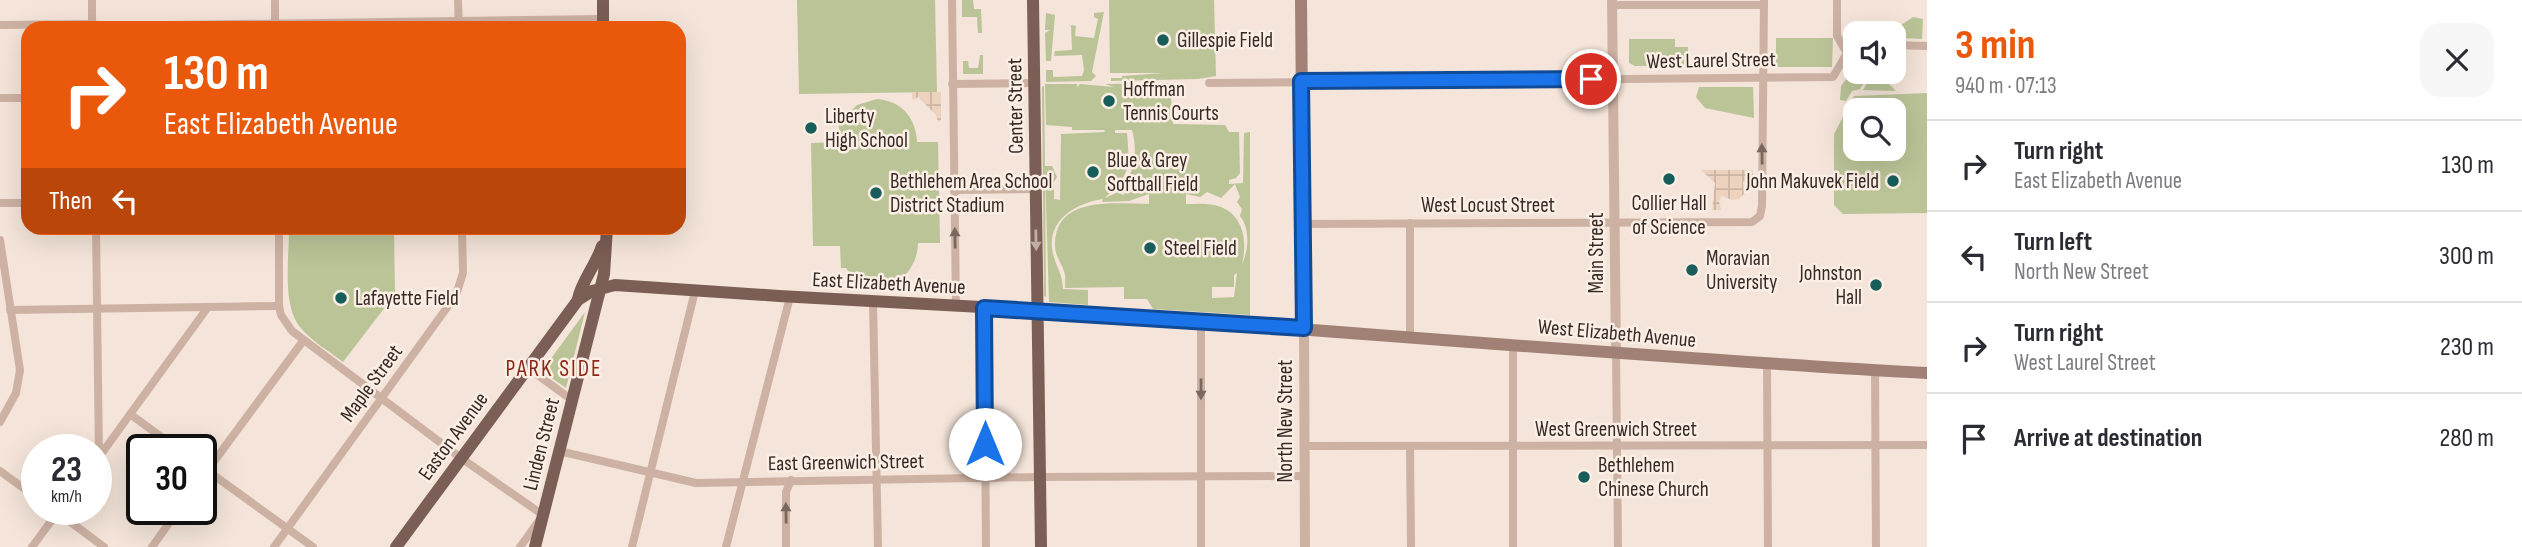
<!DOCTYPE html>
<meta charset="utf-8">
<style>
body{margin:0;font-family:"Sofia Sans Condensed",sans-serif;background:#f7f7f7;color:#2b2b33;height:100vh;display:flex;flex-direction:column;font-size:26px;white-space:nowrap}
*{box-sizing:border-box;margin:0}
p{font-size:23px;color:#7c7c81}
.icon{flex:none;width:38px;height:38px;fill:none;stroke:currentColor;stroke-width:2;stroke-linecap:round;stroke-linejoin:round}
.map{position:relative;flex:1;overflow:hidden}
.panel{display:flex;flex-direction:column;background:#fff;width:595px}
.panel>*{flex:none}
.hud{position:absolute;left:21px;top:21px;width:665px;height:214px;border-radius:21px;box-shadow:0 7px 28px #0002;background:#ea580c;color:#fff;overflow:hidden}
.buttons{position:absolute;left:1843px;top:21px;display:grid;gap:14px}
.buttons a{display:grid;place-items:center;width:63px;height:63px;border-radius:14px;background:#fff;box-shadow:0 7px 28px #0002;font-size:35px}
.speed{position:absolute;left:21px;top:434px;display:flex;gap:14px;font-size:35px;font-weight:700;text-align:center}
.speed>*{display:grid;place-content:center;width:91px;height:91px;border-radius:50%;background:#fff;box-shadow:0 7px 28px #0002;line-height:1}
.speed small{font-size:18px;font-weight:400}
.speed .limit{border:4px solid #111;border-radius:10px;background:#fff;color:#111}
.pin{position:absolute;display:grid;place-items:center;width:60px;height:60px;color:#fff;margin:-30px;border:4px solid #fff;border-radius:50%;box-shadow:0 2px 7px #0007}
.me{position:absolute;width:77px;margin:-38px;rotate:0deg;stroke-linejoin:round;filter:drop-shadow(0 0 5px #0008)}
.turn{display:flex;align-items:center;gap:24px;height:147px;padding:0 28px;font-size:32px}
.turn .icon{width:91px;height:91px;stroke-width:2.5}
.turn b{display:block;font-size:49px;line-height:60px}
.then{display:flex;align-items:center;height:66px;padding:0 28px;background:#0003;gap:14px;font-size:26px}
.round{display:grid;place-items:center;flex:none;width:74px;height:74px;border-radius:21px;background:#f7f7f7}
.headline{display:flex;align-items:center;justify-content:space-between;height:119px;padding:0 28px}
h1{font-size:42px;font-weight:700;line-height:52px;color:#ea580c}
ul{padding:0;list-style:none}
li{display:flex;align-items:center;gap:21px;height:91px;padding:0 28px;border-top:2px solid #e1e1e2}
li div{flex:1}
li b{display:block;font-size:26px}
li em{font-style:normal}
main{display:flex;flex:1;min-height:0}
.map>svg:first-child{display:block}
</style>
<main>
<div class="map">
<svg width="1927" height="547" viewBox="0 0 1927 547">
<defs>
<pattern id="plaza-grid" width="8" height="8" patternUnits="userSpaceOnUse" patternTransform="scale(1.75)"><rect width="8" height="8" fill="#edd3be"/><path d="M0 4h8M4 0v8" fill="none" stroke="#ccb5a3"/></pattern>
</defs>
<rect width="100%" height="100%" fill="#f4e4d9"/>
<g fill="#bac497" fill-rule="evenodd">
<path d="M797 0H935L937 92 799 94Z"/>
<path d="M962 0H973L974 9H981L982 33H978L977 17H962Z"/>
<path d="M1109 0H1214L1216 76 1198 79 1111 81V78H1122V76L1163 73H1110Z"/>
<path d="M1104 12 1092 72 1096 76 1091 81 1046 82V70H1053V77L1082 76 1084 70 1082 55 1054 56 1055 51 1072 50 1071 25 1067 24 1076 26 1075 36 1094 38 1098 19 1094 17V13Z"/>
<path d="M1046 13 1055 15 1051 61H1046L1045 33 1050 30H1045Z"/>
<path d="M1913 17 1923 19 1922 39 1902 38 1901 25Z"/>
<path d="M1776 38H1833L1832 67H1776Z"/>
<path d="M1629 39H1675V47H1688V66H1635L1629 63Z"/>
<path d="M980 55H983V74H963V61H968L969 68H978Z"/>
<path d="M1855 67V72H1871L1860 89 1852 91 1846 101 1840 100 1841 86Z"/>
<path d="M1876 72H1881L1888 83 1896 91 1863 90 1872 74Z"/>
<path d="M1170 83 1173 124 1225 125 1229 132H1239L1240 173 1236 178 1229 180V184L1243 183 1244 133 1250 132V315L1153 309 1147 299H1124V287L1065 288C1065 283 1066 276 1064 271 1061 262 1055 256 1055 245 1055 195 1116 204 1149 204V194L1129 201 1102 202 1103 199C1075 203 1043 222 1054 257 1058 271 1062 273 1063 289L1088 290V305L1049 302 1045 168 1046 297 1044 296 1042 87 1044 86 1045 166H1052L1057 177 1054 182V199L1060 200 1061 134 1105 132 1104 130H1072V127L1046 125 1045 84H1077V87L1080 84 1114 87 1105 84ZM1132 130C1138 152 1134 169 1124 188L1126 192 1123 195 1118 192 1105 198C1131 172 1130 170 1127 133H1115V130ZM1235 184 1240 197 1237 202 1242 209 1240 216C1250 228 1249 250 1242 264 1248 240 1243 211 1214 205 1205 203 1195 204 1186 204V194L1200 197 1207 192 1221 198ZM1237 273 1234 297 1212 298V287H1234V275Z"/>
<path d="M1699 87H1753L1754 118 1705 108 1696 97Z"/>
<path d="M1927 93V213L1843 214 1834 205V134L1854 96ZM1855 110H1894V149H1855Z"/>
<path d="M877 99C902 101 916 118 917 142H938L940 243H918C917 284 869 306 846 268H841L840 246H813L811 143 839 142V111H846L847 115 857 105Z"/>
<path d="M394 229 395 294 343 362C329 351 311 341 300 327 282 305 289 258 289 231Z"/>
<path d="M585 312 566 388 542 371Z"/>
</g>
<g fill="url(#plaza-grid)">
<path d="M912 92H941V121L938 122 936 115 918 97 914 100 912 98Z"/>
<path d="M1701 170H1753V180L1747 179 1743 182 1744 194 1739 199 1732 200 1722 196 1719 201 1721 210H1712L1715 183Z"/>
</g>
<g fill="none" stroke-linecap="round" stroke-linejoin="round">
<g stroke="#cdb2a3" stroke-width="8">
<path d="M92 0V28"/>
<path d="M275 0V28"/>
<path d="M458 0 459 28"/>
<path d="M952 0 956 306"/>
<path d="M1837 0V36L1847 53"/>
<path d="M1612 5H1764"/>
<path d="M0 25 92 24 102 26 603 19"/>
<path d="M1894 45 1927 46"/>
<path d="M1209 83 1833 77 1847 53 1855 48"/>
<path d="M952 84 1034 83"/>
<path d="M0 98H28"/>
<path d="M954 190 1035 189"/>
<path d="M0 203H28"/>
<path d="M1410 223V336"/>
<path d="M1303 224 1752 222 1760 216 1762 206 1764 0"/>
<path d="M96 228 99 457"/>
<path d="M279 228V306L281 315 292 331 461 458 543 515 520 547"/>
<path d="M0 240 20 370 16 393 0 422"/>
<path d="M873 302 878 547"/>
<path d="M984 308 986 547"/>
<path d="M10 310 279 306"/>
<path d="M1201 321V547"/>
<path d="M1616 352 1618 547"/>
<path d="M1767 365 1768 547"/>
<path d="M528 368 572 400"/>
<path d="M1875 370 1876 547"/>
<path d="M130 414 179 450"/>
<path d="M1305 446 1927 445"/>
<path d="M1410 448 1411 547"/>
<path d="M559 451 696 483 1039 477 1305 476"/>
<path d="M99 457 208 307"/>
<path d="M201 466 313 547"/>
<path d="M0 471 37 498"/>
<path d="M201 479 303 341"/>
<path d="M53 509 104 547"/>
<path d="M32 547 60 509"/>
<path d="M152 547 179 509"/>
<path d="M274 547 456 295 463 273 462 228"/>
<path d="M632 547 695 291"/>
<path d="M726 547 790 297"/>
<path d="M786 547V492L791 480"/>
<path d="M1513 547V344"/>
</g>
<g stroke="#cdb2a3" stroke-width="10">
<path d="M1612 0 1616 352"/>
<path d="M1304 328 1305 547"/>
</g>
<g stroke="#a18075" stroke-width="12">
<path d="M1301 0 1304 328"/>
<path d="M1037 310C1333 330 1630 357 1927 373"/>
</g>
<g stroke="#7b5e55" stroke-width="12">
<path d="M603 0V28"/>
<path d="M1033 0 1041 547"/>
<path d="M578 299C581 282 596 265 602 246"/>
<path d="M396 547 578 300 592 291 615 285 779 296 1037 310"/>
<path d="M535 547 604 274 607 228"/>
</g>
</g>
<defs><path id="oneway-solid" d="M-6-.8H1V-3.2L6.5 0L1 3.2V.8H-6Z" transform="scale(1.75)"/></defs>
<g fill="#7a675e">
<use href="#oneway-solid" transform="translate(1762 154) rotate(-91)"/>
<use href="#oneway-solid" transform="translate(955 238) rotate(-91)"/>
<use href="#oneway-solid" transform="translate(1201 389) rotate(90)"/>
<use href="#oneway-solid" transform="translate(786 513) rotate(-91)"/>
</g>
<use fill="#c1aea4" href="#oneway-solid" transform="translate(1036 240) rotate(89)"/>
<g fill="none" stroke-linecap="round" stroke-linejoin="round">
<g stroke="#114b97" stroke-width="18">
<path id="route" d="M985 444 984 308 1304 328 1301 81 1591 79"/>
</g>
<use href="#route" stroke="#1a73e8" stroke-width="12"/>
</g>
<g fill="#185d5a" stroke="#fbefe5" stroke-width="2.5">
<circle cx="1163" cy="40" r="7"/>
<circle cx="1109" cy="101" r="7"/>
<circle cx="811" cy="128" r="7"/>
<circle cx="1093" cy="172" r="7"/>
<circle cx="1669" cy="179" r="7"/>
<circle cx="1893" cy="181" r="7"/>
<circle cx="876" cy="193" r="7"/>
<circle cx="1150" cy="248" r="7"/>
<circle cx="1692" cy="270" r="7"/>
<circle cx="1876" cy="285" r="7"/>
<circle cx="341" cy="298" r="7"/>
<circle cx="1584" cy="477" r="7"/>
</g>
<g text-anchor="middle" stroke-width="5" stroke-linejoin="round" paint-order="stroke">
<g font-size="21" fill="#372a26" stroke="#fbefe5" text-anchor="start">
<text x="1177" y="47">Gillespie Field</text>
<text x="1123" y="96">Hoffman<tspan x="1123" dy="24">Tennis Courts</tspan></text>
<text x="825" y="123">Liberty<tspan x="825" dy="24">High School</tspan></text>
<text x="1107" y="167">Blue &amp; Grey<tspan x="1107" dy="24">Softball Field</tspan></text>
<text x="890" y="188">Bethlehem Area School<tspan x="890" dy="24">District Stadium</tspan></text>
<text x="1879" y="188" text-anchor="end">John Makuvek Field</text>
<text x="1669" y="210" text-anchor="middle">Collier Hall<tspan x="1669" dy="24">of Science</tspan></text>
<text x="1164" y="255">Steel Field</text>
<text x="1706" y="265">Moravian<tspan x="1706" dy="24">University</tspan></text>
<text x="1862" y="280" text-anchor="end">Johnston<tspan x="1862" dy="24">Hall</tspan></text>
<text x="355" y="305">Lafayette Field</text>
<text x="1598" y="472">Bethlehem<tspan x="1598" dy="24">Chinese Church</tspan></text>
</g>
<g font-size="21" fill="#372a26" stroke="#fbefe5">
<text transform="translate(1711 60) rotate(-1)" y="7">West Laurel Street</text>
<text transform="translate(1015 106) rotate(-91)" y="7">Center Street</text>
<text x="1488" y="212">West Locust Street</text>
<text transform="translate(1596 253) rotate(-90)" y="7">Main Street</text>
<text transform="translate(889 283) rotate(3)" y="7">East Elizabeth Avenue</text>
<text transform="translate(1617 333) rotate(5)" y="7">West Elizabeth Avenue</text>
<text transform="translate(371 383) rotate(-54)" y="7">Maple Street</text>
<text transform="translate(1285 421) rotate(-90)" y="7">North New Street</text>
<text x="1616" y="436">West Greenwich Street</text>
<text transform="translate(453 436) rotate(-54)" y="7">Easton Avenue</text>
<text transform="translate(541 444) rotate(-76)" y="7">Linden Street</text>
<text transform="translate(846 462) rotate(-1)" y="7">East Greenwich Street</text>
</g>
<g font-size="23" letter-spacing="2" fill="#8e2717" stroke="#fbefe5">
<text x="554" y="376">PARK SIDE</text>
</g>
</g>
</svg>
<div class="buttons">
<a><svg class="icon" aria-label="sound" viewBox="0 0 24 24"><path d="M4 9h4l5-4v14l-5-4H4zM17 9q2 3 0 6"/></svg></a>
<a><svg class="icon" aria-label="search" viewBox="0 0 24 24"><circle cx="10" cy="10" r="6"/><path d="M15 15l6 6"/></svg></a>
</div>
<div class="speed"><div>23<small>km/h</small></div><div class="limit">30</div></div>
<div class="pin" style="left:1591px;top:79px;background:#d93025"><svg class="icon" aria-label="arrive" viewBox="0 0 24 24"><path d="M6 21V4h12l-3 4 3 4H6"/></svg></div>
<svg class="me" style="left:985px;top:444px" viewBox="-20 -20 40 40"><circle r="19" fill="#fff"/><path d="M0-13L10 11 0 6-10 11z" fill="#1a73e8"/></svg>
<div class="hud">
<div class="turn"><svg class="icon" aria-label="right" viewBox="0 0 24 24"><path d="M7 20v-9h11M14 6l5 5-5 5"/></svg><div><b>130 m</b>East Elizabeth Avenue</div></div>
<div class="then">Then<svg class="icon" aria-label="left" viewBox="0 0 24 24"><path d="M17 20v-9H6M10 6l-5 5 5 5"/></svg></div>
</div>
</div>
<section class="panel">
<div class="headline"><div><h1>3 min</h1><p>940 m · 07:13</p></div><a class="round"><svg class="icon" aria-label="close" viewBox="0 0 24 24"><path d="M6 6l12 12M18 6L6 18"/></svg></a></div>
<ul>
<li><svg class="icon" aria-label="right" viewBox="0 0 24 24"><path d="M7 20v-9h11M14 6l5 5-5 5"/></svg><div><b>Turn right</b><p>East Elizabeth Avenue</p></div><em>130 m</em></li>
<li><svg class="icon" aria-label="left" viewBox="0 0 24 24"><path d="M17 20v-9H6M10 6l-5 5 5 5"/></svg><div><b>Turn left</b><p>North New Street</p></div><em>300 m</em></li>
<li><svg class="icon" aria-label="right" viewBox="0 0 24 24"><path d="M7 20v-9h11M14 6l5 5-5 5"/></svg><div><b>Turn right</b><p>West Laurel Street</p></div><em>230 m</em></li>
<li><svg class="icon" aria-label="arrive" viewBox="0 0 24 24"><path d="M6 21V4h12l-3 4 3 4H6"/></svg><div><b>Arrive at destination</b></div><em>280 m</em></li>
</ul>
</section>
</main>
